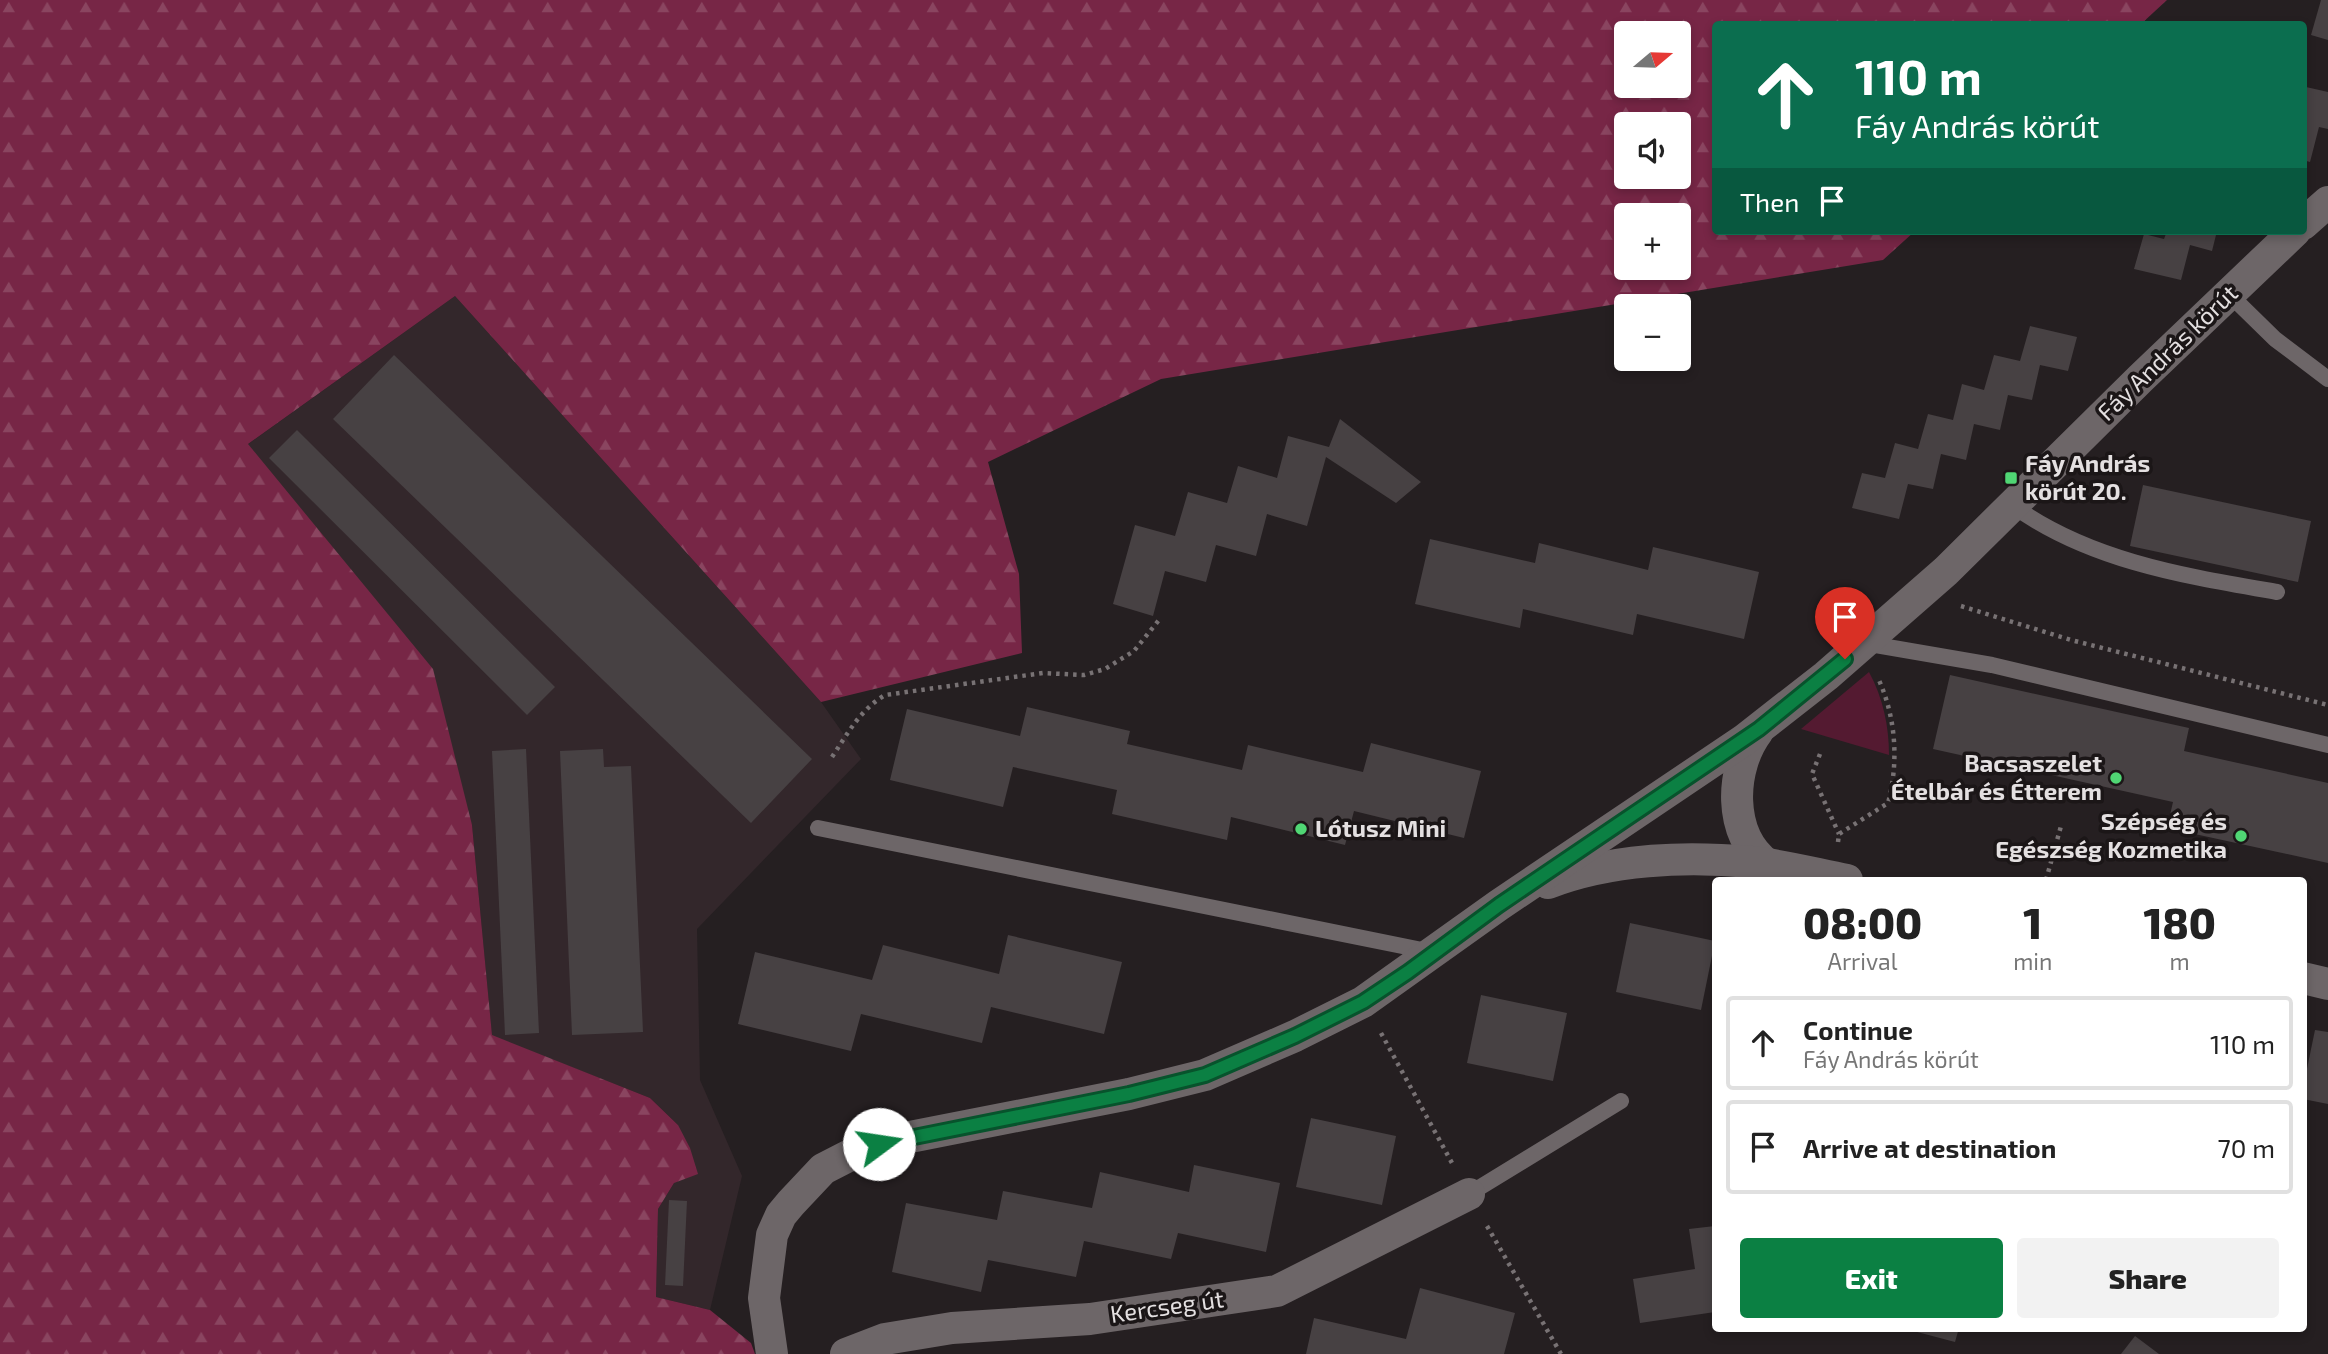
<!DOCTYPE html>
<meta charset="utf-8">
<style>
body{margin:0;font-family:"Exo 2",sans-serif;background:#f2f2f2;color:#222;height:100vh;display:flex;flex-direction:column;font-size:26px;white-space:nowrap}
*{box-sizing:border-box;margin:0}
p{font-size:23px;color:#767676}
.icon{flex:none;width:38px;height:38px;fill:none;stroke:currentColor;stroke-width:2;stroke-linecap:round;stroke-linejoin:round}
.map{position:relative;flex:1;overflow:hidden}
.sheet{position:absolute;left:1712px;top:877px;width:595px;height:455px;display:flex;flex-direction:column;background:#fff;border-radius:7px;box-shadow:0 4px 10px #0003}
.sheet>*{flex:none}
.top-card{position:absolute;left:1712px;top:21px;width:595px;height:214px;border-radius:7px;box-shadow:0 4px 10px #0003;background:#0b6e4f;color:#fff;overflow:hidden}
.needle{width:46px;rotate:71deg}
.buttons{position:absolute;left:1614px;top:21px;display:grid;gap:14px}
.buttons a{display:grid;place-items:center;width:77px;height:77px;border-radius:7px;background:#fff;box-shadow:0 4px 10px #0003;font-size:35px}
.pin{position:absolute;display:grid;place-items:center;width:60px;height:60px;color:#fff;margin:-72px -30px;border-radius:50% 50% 50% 0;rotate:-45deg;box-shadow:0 0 7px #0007}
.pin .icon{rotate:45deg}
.me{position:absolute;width:77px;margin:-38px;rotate:76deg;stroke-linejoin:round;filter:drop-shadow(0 0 5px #0008)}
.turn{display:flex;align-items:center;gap:24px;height:147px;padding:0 28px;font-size:32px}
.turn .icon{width:91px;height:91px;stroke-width:2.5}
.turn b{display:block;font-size:49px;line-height:60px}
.then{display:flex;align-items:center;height:66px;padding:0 28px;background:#0003;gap:14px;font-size:26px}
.eta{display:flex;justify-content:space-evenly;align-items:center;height:119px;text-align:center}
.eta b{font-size:42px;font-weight:800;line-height:49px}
.button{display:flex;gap:14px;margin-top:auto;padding:14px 28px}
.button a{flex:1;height:80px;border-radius:7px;background:#0b8043;color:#fff;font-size:28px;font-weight:800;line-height:80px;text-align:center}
.button a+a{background:#f2f2f2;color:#222}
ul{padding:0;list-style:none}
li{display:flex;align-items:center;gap:21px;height:94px;margin:0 14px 10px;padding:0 14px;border:4px solid #e0e0e0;border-radius:7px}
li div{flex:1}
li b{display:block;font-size:26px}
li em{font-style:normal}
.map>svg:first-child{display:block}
</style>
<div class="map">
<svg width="2328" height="1354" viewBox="0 0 2328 1354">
<defs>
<pattern id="forest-firs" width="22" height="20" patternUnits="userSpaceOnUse" patternTransform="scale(1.75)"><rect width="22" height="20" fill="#772646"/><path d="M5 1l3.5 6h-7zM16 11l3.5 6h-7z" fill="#8a4560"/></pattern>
</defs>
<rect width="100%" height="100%" fill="#251f21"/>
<path fill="#33272b" d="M455 296 821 702 861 759 697 929 700 1080 742 1176 710 1310 656 1297 658 1209 674 1183 678 1125 650 1098 492 1036 472 825 247 445Z"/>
<path fill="url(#forest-firs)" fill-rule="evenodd" d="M0 0H2167L2141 24H1715V231H1915L1883 260 1161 379 988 462 1019 574 1022 653 821 702 455 296 248 444 433 669 472 825 492 1035 650 1098 678 1125 690 1148 698 1174 674 1183 658 1209 656 1297 710 1310 751 1343 755 1354H0ZM1626 33H1678V86H1626ZM1626 124H1678V177H1626ZM1626 215H1678V268H1626Z"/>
<path fill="#541a31" d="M1869 672C1883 698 1889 726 1889 755L1801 729Z"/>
<g fill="#474143">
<path d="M2321 0H2328V40L2311 35Z"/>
<path d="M2306 87 2328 92V129L2319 127 2310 162 2303 160V97Z"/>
<path d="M2167 231H2217L2212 251 2190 245 2181 280 2134 269 2144 234 2164 239Z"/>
<path d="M2030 326 2077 337 2068 371 2040 365 2032 400 2008 395 2000 430 1974 424 1966 460 1941 454 1933 489 1908 484 1899 519 1852 508 1862 473 1885 478 1895 443 1918 449 1928 414 1953 420 1962 384 1984 390 1994 355 2020 361Z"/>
<path d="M394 355 812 759 751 823 333 419Z"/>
<path d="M1340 419 1421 482 1396 503 1326 457 1307 526 1267 514 1256 556 1216 545 1206 582 1165 571 1153 616 1113 604 1135 525 1175 536 1188 492 1227 503 1238 466 1277 478 1288 436 1329 447Z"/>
<path d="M297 430 555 687 527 715 269 458Z"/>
<path d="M2143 485 2311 521 2298 582 2130 546Z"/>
<path d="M1430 539 1535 563 1539 543 1648 570 1653 547 1759 572 1744 639 1637 614 1633 635 1523 609 1520 628 1415 604Z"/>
<path d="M1950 675 2189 728 2184 751 2328 783V863L2167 828 2173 802 1933 749Z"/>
<path d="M1027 707 1130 731 1127 744 1242 770 1248 745 1363 772 1371 743 1481 771 1464 838 1354 811 1345 845 1231 817 1227 840 1112 814 1117 790 1013 767 1003 807 890 780 907 709 1020 736Z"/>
<path d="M526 749 539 1033 505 1035 492 751Z"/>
<path d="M603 749 604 767 631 766 643 1032 572 1035 560 751Z"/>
<path d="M1630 923 1715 941 1701 1010 1616 992Z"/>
<path d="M1008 935 1122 962 1104 1034 991 1007 982 1043 861 1014 851 1051 738 1024 755 952 872 980 883 945 999 974Z"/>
<path d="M1481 995 1567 1013 1553 1081 1467 1063Z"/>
<path d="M2315 1030 2328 1032V1104L2303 1099V1088Z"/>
<path d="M1311 1118 1396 1136 1382 1205 1296 1187Z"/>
<path d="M1194 1165 1280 1183 1266 1252 1178 1233 1171 1259 1084 1241 1076 1277 988 1260 981 1292 892 1272 906 1203 997 1220 1003 1191 1092 1208 1100 1172 1189 1192Z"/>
<path d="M669 1200 687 1201 683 1286 665 1285Z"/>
<path d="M1715 1226V1312L1640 1323 1633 1279 1695 1269 1689 1229Z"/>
<path d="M1420 1288 1515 1313 1504 1354H1306L1314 1318 1406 1339Z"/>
<path d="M1902 1328H1959L1955 1342Z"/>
<path d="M2135 1336 2159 1354H2121Z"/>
</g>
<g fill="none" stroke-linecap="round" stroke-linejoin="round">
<g stroke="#787274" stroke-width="4.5" stroke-dasharray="3.5 5" stroke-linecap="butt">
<path d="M1961 606 2071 640 2328 705"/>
<path d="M1820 754 1812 774 1839 834"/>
<path d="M832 757C848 733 860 710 885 695L1043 673 1084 675 1105 669 1134 651 1159 620"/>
<path d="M1838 842 1839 834 1888 803C1899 762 1896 717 1878 678"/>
<path d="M2046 880 2061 826"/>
<path d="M2276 880H2277"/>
<path d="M1381 1033 1452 1163"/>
<path d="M1487 1226 1561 1354"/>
</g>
<g stroke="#6d6668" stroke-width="16">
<path d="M2229 294 2275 339 2328 379"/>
<path d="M2012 505C2089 561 2185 576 2277 592"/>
<path d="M1864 643 1992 665 2328 745"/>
<path d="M818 828 1432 952"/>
<path d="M1469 1194 1621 1101"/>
</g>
<g stroke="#6d6668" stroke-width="32">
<path d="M2303 224 2328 202"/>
<path d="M1758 731C1730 768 1727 835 1768 865"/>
<path d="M1548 883C1610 859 1685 856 1751 862 1783 865 1816 874 1847 880"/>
<path d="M2303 978 2328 984"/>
<path d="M772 1354 764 1298 772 1235 781 1215 791 1203 823 1169 860 1150 905 1138 1129 1094 1205 1075 1295 1036 1363 1002 1499 905 1744 740 1826 676 1946 571 2141 378 2295 231"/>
<path d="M846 1354 885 1339 952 1328 1090 1319 1277 1291 1469 1194"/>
</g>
</g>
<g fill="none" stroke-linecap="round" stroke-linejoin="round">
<g stroke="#07532c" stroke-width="18">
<path id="route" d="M879 1144 1129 1094 1205 1075 1295 1036 1363 1002 1408 972 1499 905 1759 729 1845 659"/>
</g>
<use href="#route" stroke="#0b8043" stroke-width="12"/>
</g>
<g fill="#50d674" stroke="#1b1617" stroke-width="2.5">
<rect x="2004" y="471" width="14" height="14" rx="3.5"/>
<circle cx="2116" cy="778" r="7"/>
<circle cx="1301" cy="829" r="7"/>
<circle cx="2241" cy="836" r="7"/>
</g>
<g text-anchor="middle" stroke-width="7" stroke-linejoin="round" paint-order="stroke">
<g font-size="24" fill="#e4e0e1" stroke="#1b1617">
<text transform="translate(2168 353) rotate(-44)" y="8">Fáy András körút</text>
<text transform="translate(1167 1307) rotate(-8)" y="8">Kercseg út</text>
</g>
<g font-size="24" font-weight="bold" fill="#e4e0e1" stroke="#1b1617" text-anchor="start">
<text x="2025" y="472">Fáy András<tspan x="2025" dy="28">körút 20.</tspan></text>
<text x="2102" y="772" text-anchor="end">Bacsaszelet<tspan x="2102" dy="28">Ételbár és Étterem</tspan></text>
<text x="2227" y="830" text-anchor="end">Szépség és<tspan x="2227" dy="28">Egészség Kozmetika</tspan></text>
<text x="1315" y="837">Lótusz Mini</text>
</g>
</g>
</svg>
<div class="buttons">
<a><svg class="needle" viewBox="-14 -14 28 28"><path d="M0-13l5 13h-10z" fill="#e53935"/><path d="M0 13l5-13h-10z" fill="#767676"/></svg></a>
<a><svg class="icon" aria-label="sound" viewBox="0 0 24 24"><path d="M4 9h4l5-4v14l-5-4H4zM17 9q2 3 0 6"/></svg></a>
<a>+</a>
<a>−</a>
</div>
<div class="pin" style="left:1845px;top:659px;background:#d93025"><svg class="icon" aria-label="arrive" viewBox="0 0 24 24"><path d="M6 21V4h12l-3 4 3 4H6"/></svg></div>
<svg class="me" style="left:879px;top:1144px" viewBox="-20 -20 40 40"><circle r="19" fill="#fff"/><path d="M0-13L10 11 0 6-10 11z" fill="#0b8043"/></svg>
<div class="top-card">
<div class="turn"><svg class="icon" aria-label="ahead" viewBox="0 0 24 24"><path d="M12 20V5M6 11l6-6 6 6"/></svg><div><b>110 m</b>Fáy András körút</div></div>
<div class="then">Then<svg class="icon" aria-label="arrive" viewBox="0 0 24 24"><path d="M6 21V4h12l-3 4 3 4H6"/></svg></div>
</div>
<section class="sheet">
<div class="eta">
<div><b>08:00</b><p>Arrival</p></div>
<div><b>1</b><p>min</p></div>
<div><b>180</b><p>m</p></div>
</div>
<ul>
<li><svg class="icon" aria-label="ahead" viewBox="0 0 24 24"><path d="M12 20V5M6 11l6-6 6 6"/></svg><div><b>Continue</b><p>Fáy András körút</p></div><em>110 m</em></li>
<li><svg class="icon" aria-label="arrive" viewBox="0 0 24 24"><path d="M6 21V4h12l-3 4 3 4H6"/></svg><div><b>Arrive at destination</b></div><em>70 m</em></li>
</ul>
<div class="button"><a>Exit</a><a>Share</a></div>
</section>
</div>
